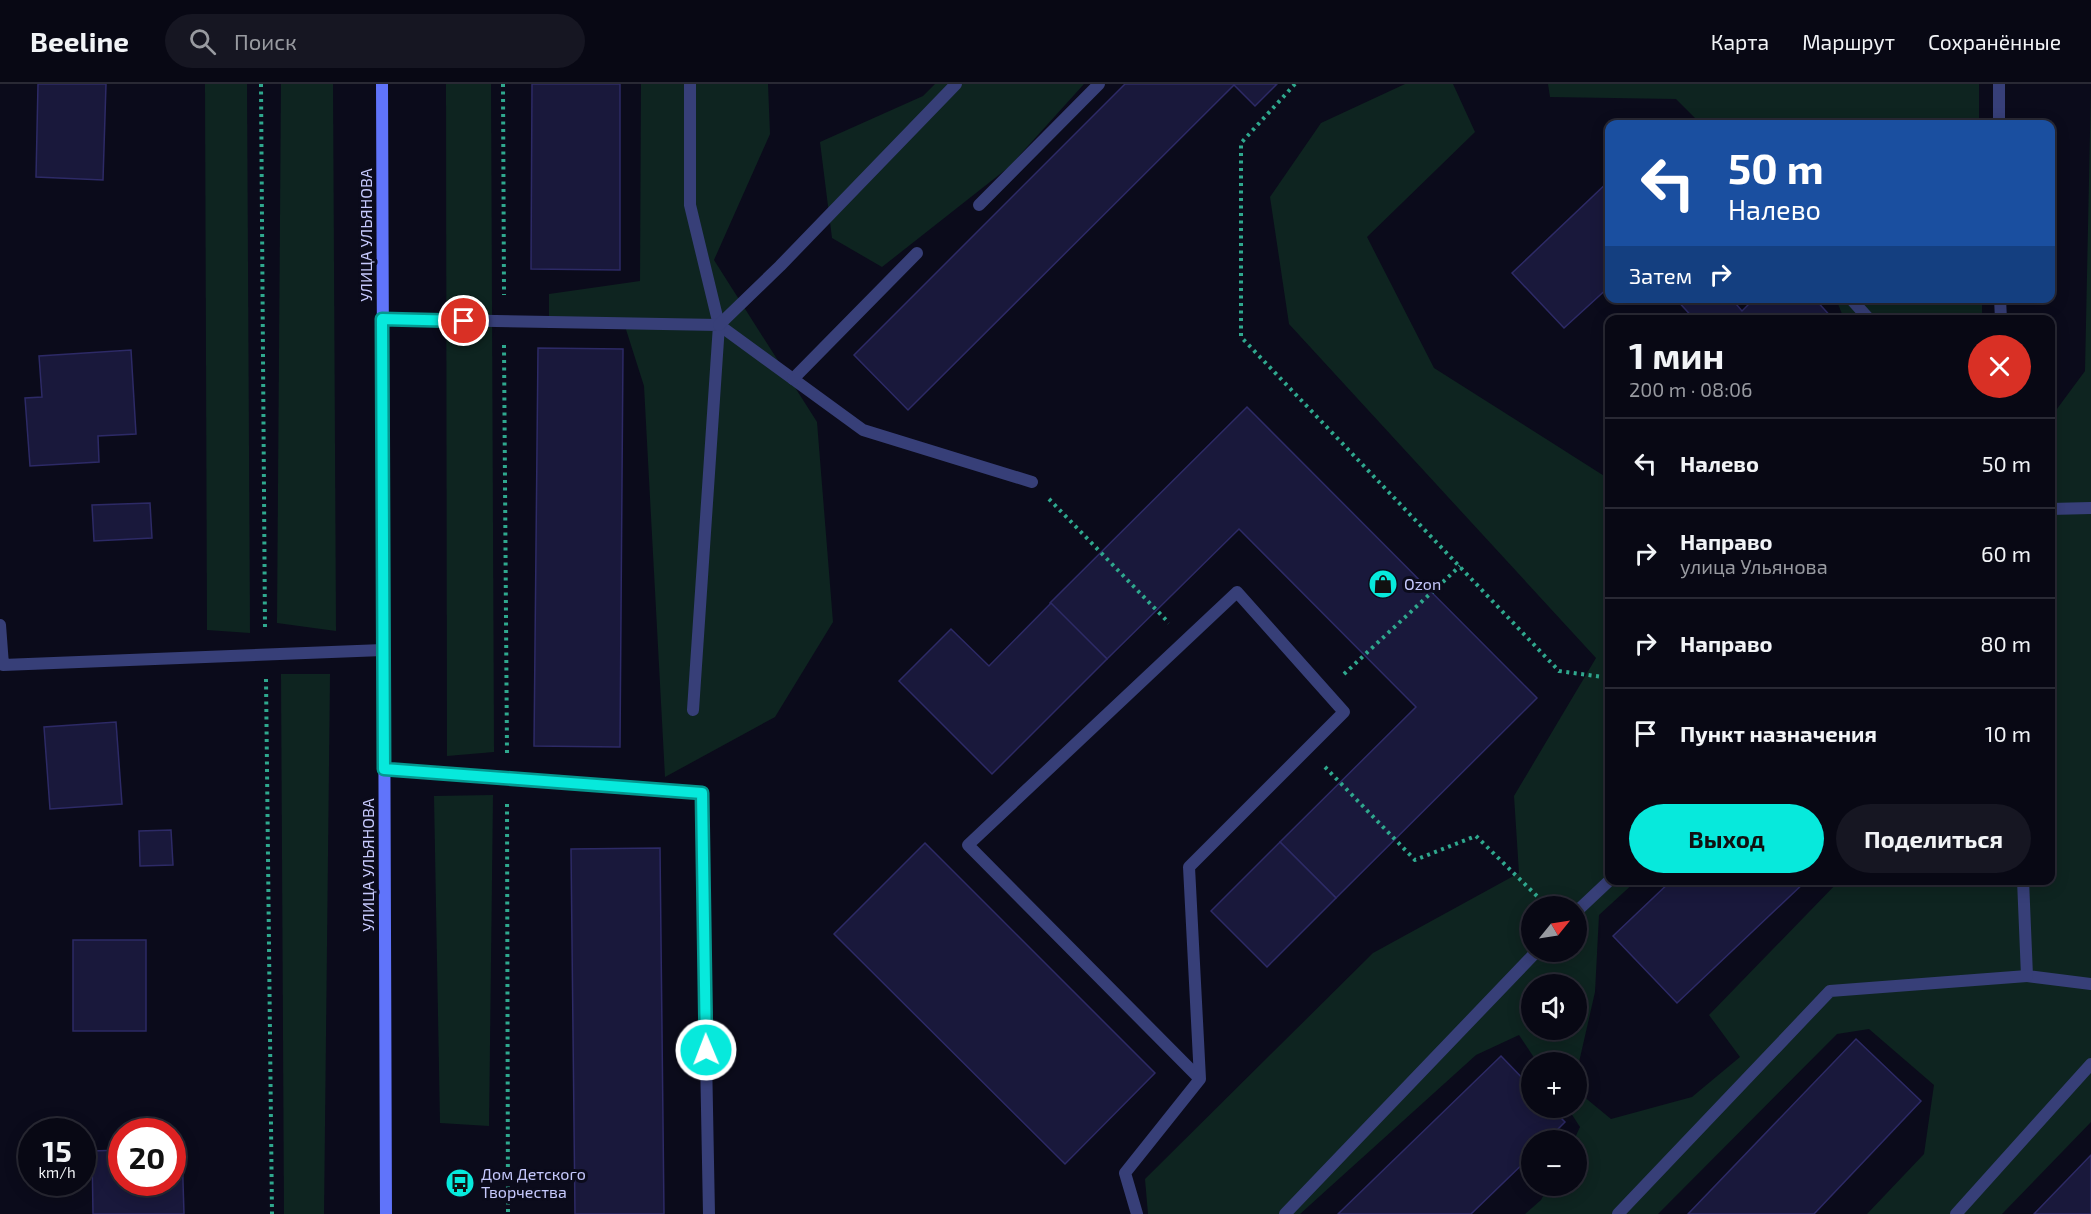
<!DOCTYPE html>
<html lang="ru">
<meta charset="utf-8">
<style>
body{margin:0;font-family:"Exo 2",sans-serif;background:#161622;color:#f1f3f6;height:100vh;display:flex;flex-direction:column;font-size:22px;white-space:nowrap}
*{box-sizing:border-box;margin:0}
p{font-size:20px;color:#989aa0}
.icon{flex:none;width:33px;height:33px;fill:none;stroke:currentColor;stroke-width:2;stroke-linecap:round;stroke-linejoin:round}
.map{position:relative;flex:1;overflow:hidden}
.panel{position:absolute;left:1605px;top:231px;width:450px;height:570px;display:flex;flex-direction:column;background:#080814;border-radius:12px;box-shadow:0 3px 15px #0003,0 0 0 2px #292934}
.panel>*{flex:none}
.top-card{position:absolute;left:1605px;top:36px;width:450px;height:183px;border-radius:12px;box-shadow:0 3px 15px #0003,0 0 0 2px #292934;background:#1a4fa0;color:#fff;overflow:hidden}
.needle{width:39px;rotate:60deg}
.tools{position:absolute;left:1521px;top:812px;display:grid;gap:12px}
.tools a{display:grid;place-items:center;width:66px;height:66px;border-radius:50%;background:#080814;box-shadow:0 3px 15px #0003,0 0 0 2px #292934;font-size:30px}
.speed{position:absolute;left:18px;top:1034px;display:flex;gap:12px;font-size:30px;font-weight:700;text-align:center}
.speed>*{display:grid;place-content:center;width:78px;height:78px;border-radius:50%;background:#080814;box-shadow:0 3px 15px #0003,0 0 0 2px #292934;line-height:1}
.speed small{font-size:15px;font-weight:400}
.speed .limit{border:9px solid #d22;background:#fff;color:#111}
.pin{position:absolute;display:grid;place-items:center;width:51px;height:51px;color:#fff;margin:-26px;border:3px solid #fff;border-radius:50%;box-shadow:0 2px 6px #0007}
.me{position:absolute;width:66px;margin:-33px;rotate:359deg;stroke-linejoin:round;filter:drop-shadow(0 0 4px #0008)}
.turn{display:flex;align-items:center;gap:21px;height:126px;padding:0 24px;font-size:27px}
.turn .icon{width:78px;height:78px;stroke-width:2.5}
.turn b{display:block;font-size:42px;line-height:51px}
.then{display:flex;align-items:center;height:57px;padding:0 24px;background:#0003;gap:12px;font-size:22px}
.round{display:grid;place-items:center;flex:none;width:63px;height:63px;border-radius:32px;background:#161622}
.head{display:flex;align-items:center;justify-content:space-between;height:102px;padding:0 24px}
h1{font-size:36px;font-weight:700;line-height:45px}
.button{display:flex;gap:12px;margin-top:auto;padding:12px 24px}
.button a{flex:1;height:69px;border-radius:36px;background:#07e9dc;color:#111;font-size:24px;font-weight:700;line-height:69px;text-align:center}
.button a+a{background:#161622;color:#f1f3f6}
ul{padding:0;list-style:none}
li{display:flex;align-items:center;gap:18px;height:90px;padding:0 24px;border-top:2px solid #292934}
li div{flex:1}
li b{display:block;font-size:22px}
li em{font-style:normal}
header{display:flex;align-items:center;gap:36px;box-sizing:border-box;height:84px;padding:0 30px;background:#080814;border-bottom:2px solid #292934}
header strong{font-size:28px}
nav{display:flex;gap:33px;margin-inline-start:auto;font-size:21px}
.search{width:420px;height:54px;background:#161622;display:flex;align-items:center;gap:15px;box-sizing:border-box;padding:0 21px;border-radius:33px;color:#989aa0;font-size:22px}
.map>svg:first-child{display:block}
</style>
<header>
<strong>Beeline</strong>
<div class="search"><svg class="icon" aria-label="search" viewBox="0 0 24 24"><circle cx="10" cy="10" r="6"/><path d="M15 15l6 6"/></svg>Поиск</div>
<nav><a>Карта</a><a>Маршрут</a><a>Сохранённые</a></nav>
</header>
<div class="map">
<svg width="2091" height="1130" viewBox="0 0 2091 1130">
<rect width="100%" height="100%" fill="#0b0b1b"/>
<g fill="#0e2420" fill-rule="evenodd">
<path d="M205 0H247L250 549 207 546Z"/>
<path d="M281 0H333L336 547 277 539Z"/>
<path d="M446 0H491L494 668 447 672Z"/>
<path d="M641 0H768L770 50 714 176 817 338 833 538 775 633 665 693 644 302 623 236 549 239V210L640 197Z"/>
<path d="M935 0H1084L1009 83 882 183 832 154 820 58 923 12Z"/>
<path d="M1405 0H1453L1475 48 1367 153 1434 284 1609 395 1610 796 1636 797 1599 831 1595 908 1577 987 1576 978H1537L1519 951 1476 971 1300 1130H1148L1145 1095 1373 869 1519 789 1514 712 1596 574 1289 240 1270 113 1321 39ZM1532 822H1576V867H1532ZM1532 900H1576V945H1532Z"/>
<path d="M1548 0H1979V40H1701L1676 15 1550 13Z"/>
<path d="M2091 0V1038L2002 1130H1867L1924 1070 1934 1001 1869 945 1837 950 1658 1130H1525L1541 1116 1549 1101H1576V1056H1574L1580 1043 1567 1023H1576L1577 1007 1611 1035 1692 1013 1740 973 1709 931 1839 797 2050 796 2051 333 2085 287Z"/>
<path d="M1836 215H1982V235H1844Z"/>
<path d="M281 590H330L324 1130H284Z"/>
<path d="M493 711 489 1042 440 1039 434 712Z"/>
</g>
<g fill="#19183b" stroke="#2d2a66" stroke-width="1.5">
<path d="M38 0H106L103 96 36 93Z"/>
<path d="M532 0H620V186L531 185Z"/>
<path d="M1125 0H1277L1255 22 1234 1 908 326 854 271Z"/>
<path d="M1610 96V202L1564 244 1512 189Z"/>
<path d="M1675 214H1731L1742 227 1755 214H1814L1834 236H1695Z"/>
<path d="M538 264 623 265 620 663 534 662Z"/>
<path d="M131 266 136 350 98 352 99 378 30 382 25 314 42 313 39 272Z"/>
<path d="M1247 323 1537 614 1336 814 1280 758 1416 623 1239 445 1107 575 1050 519Z"/>
<path d="M150 419 152 454 94 457 92 421Z"/>
<path d="M1051 519 1107 575 992 690 899 597 951 545 989 582Z"/>
<path d="M116 638 122 720 50 725 44 643Z"/>
<path d="M171 746 173 781 140 782 139 747Z"/>
<path d="M1280 758 1336 814 1267 883 1211 827Z"/>
<path d="M925 759 1155 989 1065 1080 834 850Z"/>
<path d="M660 764 664 1130H575L571 765Z"/>
<path d="M1672 796H1807L1677 919 1613 852Z"/>
<rect x="73" y="856" width="73" height="91"/>
<path d="M1856 955 1921 1017 1814 1130H1688Z"/>
<path d="M1501 972 1532 1004V1023H1550L1565 1038 1547 1056H1532V1071L1471 1130H1338Z"/>
<path d="M172 1065H182L184 1130H93L92 1067 122 1066V1098H172Z"/>
<path d="M2091 1071V1130H2034Z"/>
</g>
<g fill="none" stroke-linecap="round" stroke-linejoin="round">
<g stroke="#2fa88e" stroke-width="4" stroke-dasharray="3 4.5" stroke-linecap="butt">
<path d="M261 0 265 545"/>
<path d="M503 0 504 211"/>
<path d="M1295 0 1241 59V253L1559 587 1610 594"/>
<path d="M504 261 507 670"/>
<path d="M1049 415 1169 539"/>
<path d="M1344 590 1460 482"/>
<path d="M266 595 272 1130"/>
<path d="M1325 683 1415 776 1476 752 1547 822"/>
<path d="M507 720 508 1130"/>
</g>
<g stroke="#373f78" stroke-width="12">
<path d="M690 0V121L719 241 863 346 1032 398"/>
<path d="M1999 0V40"/>
<path d="M979 121 1099 0"/>
<path d="M1850 214 1870 236"/>
<path d="M2000 214 2001 236"/>
<path d="M383 235 719 241 693 626"/>
<path d="M719 241 780 182 956 0"/>
<path d="M793 295 917 169"/>
<path d="M2050 425 2091 424"/>
<path d="M0 541 3 581 383 566"/>
<path d="M384 685 701 709 709 1130"/>
<path d="M2023 796 2027 892 2091 900"/>
<path d="M1576 828 1610 796"/>
<path d="M1137 1130 1125 1089 1200 995 1189 783 1344 628 1237 508 968 761 1200 995"/>
<path d="M1285 1130 1537 867"/>
<path d="M1618 1130 1830 907 2027 892"/>
<path d="M1956 1130 2091 980"/>
</g>
<path stroke="#6074fa" stroke-width="12" d="M382 0 386 1130"/>
</g>
<g fill="none" stroke-linecap="round" stroke-linejoin="round">
<g stroke="#05978f" stroke-width="15">
<path id="route" d="M464 237 382 235 384 685 702 709 706 966"/>
</g>
<use href="#route" stroke="#07e9dc" stroke-width="10"/>
</g>
<defs>
<g id="shop-disc" transform="scale(1.5)"><circle r="9.5" fill="#07e9dc" stroke="#0b0b1b"/><path d="M-5-2.5h2.3a2.7 3.5 0 0 1 5.4 0H5L5.5 6h-11ZM-1.5-2.5h3a1.5 2.3 0 0 0-3 0Z" fill="#111"/></g>
<g id="bus-disc" transform="scale(1.5)"><circle r="9.5" fill="#07e9dc" stroke="#0b0b1b"/><path d="M-5-6H5V4H4V6H2V4H-2V6H-4V4H-5ZM-3.5-4V0h7V-4ZM-3.5 1.2v1.5H-2V1.2ZM2 1.2v1.5H3.5V1.2Z" fill="#111"/></g>
</defs>
<g fill-rule="evenodd">
<use href="#shop-disc" x="1383" y="500"/>
<use href="#bus-disc" x="460" y="1099"/>
</g>
<g text-anchor="middle" stroke-width="6" stroke-linejoin="round" paint-order="stroke">
<g font-size="16" fill="#c6c9fd" stroke="#0b0b1b">
<text transform="translate(366 151) rotate(-90)" y="6">УЛИЦА УЛЬЯНОВА</text>
<text transform="translate(368 781) rotate(-90)" y="6">УЛИЦА УЛЬЯНОВА</text>
</g>
<g font-size="16" fill="#c6c9fd" stroke="#0b0b1b" text-anchor="start">
<text x="1404" y="506">Ozon</text>
<text x="481" y="1096">Дом Детского<tspan x="481" dy="18">Творчества</tspan></text>
</g>
</g>
</svg>
<div class="tools">
<a><svg class="needle" viewBox="-14 -14 28 28"><path d="M0-13l5 13h-10z" fill="#e53935"/><path d="M0 13l5-13h-10z" fill="#989aa0"/></svg></a>
<a><svg class="icon" aria-label="sound" viewBox="0 0 24 24"><path d="M4 9h4l5-4v14l-5-4H4zM17 9q2 3 0 6"/></svg></a>
<a>+</a>
<a>−</a>
</div>
<div class="speed"><div>15<small>km/h</small></div><div class="limit">20</div></div>
<div class="pin" style="left:464px;top:237px;background:#d93025"><svg class="icon" aria-label="arrive" viewBox="0 0 24 24"><path d="M6 21V4h12l-3 4 3 4H6"/></svg></div>
<svg class="me" style="left:706px;top:966px" viewBox="-20 -20 40 40"><circle r="17" fill="#07e9dc" stroke="#fff" stroke-width="3"/><path d="M0-11L8 9 0 5-8 9z" fill="#fff"/></svg>
<div class="top-card">
<div class="turn"><svg class="icon" aria-label="left" viewBox="0 0 24 24"><path d="M17 20v-9H6M10 6l-5 5 5 5"/></svg><div><b>50 m</b>Налево</div></div>
<div class="then">Затем<svg class="icon" aria-label="right" viewBox="0 0 24 24"><path d="M7 20v-9h11M14 6l5 5-5 5"/></svg></div>
</div>
<section class="panel">
<div class="head"><div><h1>1 мин</h1><p>200 m · 08:06</p></div><a class="round" style="background:#d93025;color:#fff"><svg class="icon" aria-label="close" viewBox="0 0 24 24"><path d="M6 6l12 12M18 6L6 18"/></svg></a></div>
<ul>
<li><svg class="icon" aria-label="left" viewBox="0 0 24 24"><path d="M17 20v-9H6M10 6l-5 5 5 5"/></svg><div><b>Налево</b></div><em>50 m</em></li>
<li><svg class="icon" aria-label="right" viewBox="0 0 24 24"><path d="M7 20v-9h11M14 6l5 5-5 5"/></svg><div><b>Направо</b><p>улица Ульянова</p></div><em>60 m</em></li>
<li><svg class="icon" aria-label="right" viewBox="0 0 24 24"><path d="M7 20v-9h11M14 6l5 5-5 5"/></svg><div><b>Направо</b></div><em>80 m</em></li>
<li><svg class="icon" aria-label="arrive" viewBox="0 0 24 24"><path d="M6 21V4h12l-3 4 3 4H6"/></svg><div><b>Пункт назначения</b></div><em>10 m</em></li>
</ul>
<div class="button"><a>Выход</a><a>Поделиться</a></div>
</section>
</div>
